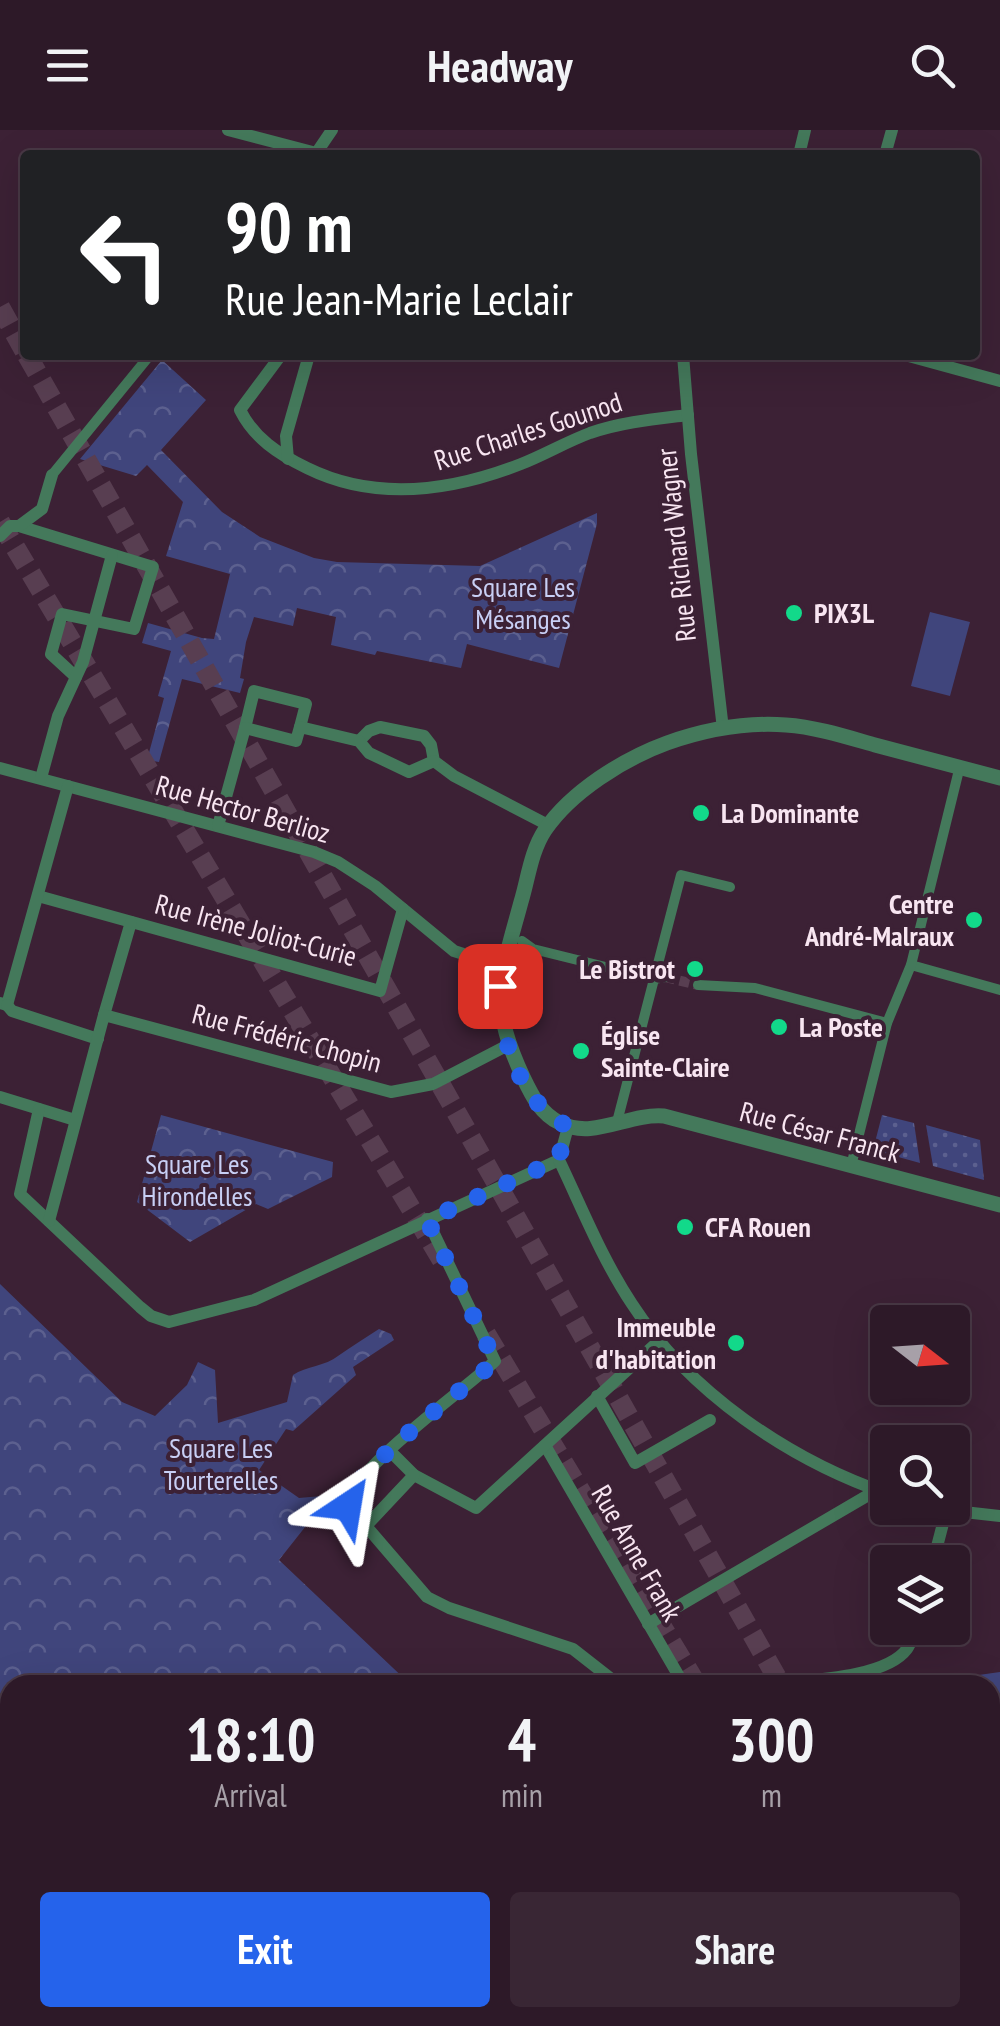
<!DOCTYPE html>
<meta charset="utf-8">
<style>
body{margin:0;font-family:"PT Sans Narrow",sans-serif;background:#392634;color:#f1f3f6;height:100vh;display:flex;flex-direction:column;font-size:38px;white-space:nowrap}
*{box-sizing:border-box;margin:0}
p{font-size:32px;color:#a7a0a8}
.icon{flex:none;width:55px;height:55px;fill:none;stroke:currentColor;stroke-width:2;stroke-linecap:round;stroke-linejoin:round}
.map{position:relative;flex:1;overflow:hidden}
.panel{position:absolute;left:0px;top:1545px;width:1000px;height:352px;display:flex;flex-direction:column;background:#2d1928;border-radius:30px 30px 0 0;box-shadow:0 10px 40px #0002,0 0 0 2px #483845}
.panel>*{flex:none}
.top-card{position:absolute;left:20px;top:20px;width:960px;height:210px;border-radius:10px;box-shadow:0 10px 40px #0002,0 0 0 2px #483845;background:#202124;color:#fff;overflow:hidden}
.needle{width:65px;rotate:107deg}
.tools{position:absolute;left:870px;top:1175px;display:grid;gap:20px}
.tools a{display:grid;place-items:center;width:100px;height:100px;border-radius:10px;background:#2d1928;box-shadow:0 10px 40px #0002,0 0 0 2px #483845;font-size:50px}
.pin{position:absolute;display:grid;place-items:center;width:85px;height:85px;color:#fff;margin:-42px;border-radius:20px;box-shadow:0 5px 15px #0006}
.me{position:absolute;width:110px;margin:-55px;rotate:33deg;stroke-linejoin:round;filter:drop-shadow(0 0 8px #0008)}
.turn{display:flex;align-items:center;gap:35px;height:210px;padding:0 40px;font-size:45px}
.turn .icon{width:130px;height:130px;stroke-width:2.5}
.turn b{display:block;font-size:70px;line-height:85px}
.eta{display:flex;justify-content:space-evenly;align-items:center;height:170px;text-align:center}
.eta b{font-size:60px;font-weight:800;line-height:70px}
.cta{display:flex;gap:20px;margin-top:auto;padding:20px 40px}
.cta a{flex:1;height:115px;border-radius:10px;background:#2563eb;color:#fff;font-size:40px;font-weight:800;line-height:115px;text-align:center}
.cta a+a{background:#392634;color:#f1f3f6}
header{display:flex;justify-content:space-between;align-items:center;height:130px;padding:0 40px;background:#2d1928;font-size:45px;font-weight:800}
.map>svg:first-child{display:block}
</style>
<header><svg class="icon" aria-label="menu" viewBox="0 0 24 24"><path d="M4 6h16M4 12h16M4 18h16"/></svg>Headway<svg class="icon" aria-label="search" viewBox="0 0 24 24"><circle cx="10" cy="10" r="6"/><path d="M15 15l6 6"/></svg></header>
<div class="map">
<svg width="1000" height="1896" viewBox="0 0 1000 1896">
<defs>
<pattern id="grass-dots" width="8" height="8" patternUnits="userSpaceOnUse" patternTransform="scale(2.5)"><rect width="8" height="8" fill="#40457c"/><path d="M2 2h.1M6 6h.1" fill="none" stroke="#5c608f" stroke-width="1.8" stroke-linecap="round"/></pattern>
<pattern id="forest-crowns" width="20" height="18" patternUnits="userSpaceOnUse" patternTransform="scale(2.5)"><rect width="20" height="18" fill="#40457c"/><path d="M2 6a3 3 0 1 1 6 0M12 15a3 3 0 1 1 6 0" fill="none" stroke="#5c608f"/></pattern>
</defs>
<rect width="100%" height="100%" fill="#3c2135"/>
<g fill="url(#grass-dots)">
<path d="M882 985 914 993 920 1033 873 1020Z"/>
<path d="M926 995 980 1010 984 1050 933 1036Z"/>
<path d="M0 1617 10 1623V1888H435L449 1896H0Z"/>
</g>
<g fill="url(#forest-crowns)">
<path d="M162 230 206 270 161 320 222 382 260 407 314 428 337 432 480 436 597 383V394L559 538 467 514 461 538 377 521 375 525 331 515 336 487 297 478 293 496 254 487 246 512 240 548 244 549 240 563 182 549 159 632 147 630 164 568 158 566 171 521 142 513 148 493 202 508 214 509 230 444 166 426 183 372 147 335 136 346 80 329Z"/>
<path d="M161 985 333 1032 332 1047 268 1079 256 1074 190 1112 137 1072Z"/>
<path d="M0 1154 122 1272 155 1286 187 1255 198 1232 215 1240 218 1293 287 1272 293 1245C306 1236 326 1236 338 1226 351 1217 365 1208 379 1199L391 1204 394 1210 353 1237 356 1245 293 1301 286 1299 259 1340 299 1368 322 1366 331 1376 313 1387 279 1430 411 1555H10V1623L0 1617Z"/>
<path d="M1000 1542V1896H917L907 1888H990V1555H908Z"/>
<path d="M435 1888H845L817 1896H449Z"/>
</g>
<path fill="#40457c" d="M930 482 970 492 950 566 911 556Z"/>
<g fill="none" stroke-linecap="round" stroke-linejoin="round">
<path stroke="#583e51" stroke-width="10" stroke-dasharray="10 5" stroke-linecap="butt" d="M665 847 698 855"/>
<g stroke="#583e51" stroke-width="20" stroke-dasharray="20 10" stroke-linecap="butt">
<path d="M0 177 25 222"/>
<path d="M27 225 781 1555"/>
<path d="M0 392 443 1132"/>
<path d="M486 1204 697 1555"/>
<path d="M990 1812 1000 1819"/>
<path d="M978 1888 992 1896"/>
</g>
<g stroke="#44795b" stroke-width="10">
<path d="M52 345 150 225"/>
<path d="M522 811 533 819 654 849 665 847"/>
<path d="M911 835 1000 860"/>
<path d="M698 855 755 858 887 893"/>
<path d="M617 992 681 745 730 757"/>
<path d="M851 1036 887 893 911 835 958 644"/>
</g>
<g stroke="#44795b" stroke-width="12">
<path d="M228 0 324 25"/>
<path d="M315 25 332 0"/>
<path d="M799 25 805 0"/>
<path d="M885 25 892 0"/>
<path d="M281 225 240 280C254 308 278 324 307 338 376 372 452 361 521 334 544 325 566 312 590 303 622 292 655 289 688 285"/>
<path d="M683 225 691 324 723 599"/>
<path d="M905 225 1000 251"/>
<path d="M288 329 286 306 309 225"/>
<path d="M19 396 153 437 134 499 62 484 51 524 76 547"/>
<path d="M0 406 10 396H19L42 379 52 345"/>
<path d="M245 598 254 561 306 574 300 597"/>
<path d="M359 611 369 601 380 597 424 606 431 615 434 631 454 646 548 695"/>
<path d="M0 638 314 722 338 732 375 756 454 821 504 837"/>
<path d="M41 648 58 586 83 532 112 425"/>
<path d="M218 696 245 598 296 611 300 597 359 611 369 623 409 642 434 631"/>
<path d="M38 766 380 861 403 779"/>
<path d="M0 873 7 875 68 656"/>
<path d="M7 875 12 881 98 909"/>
<path d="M104 885 131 792"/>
<path d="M0 967 75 990"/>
<path d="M39 979 20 1064 140 1177 151 1186 169 1192 254 1170 559 1030"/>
<path d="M568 997 559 1030C582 1078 602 1129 632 1174 689 1262 789 1330 888 1364"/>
<path d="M427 1089 495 1231C467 1258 348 1342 348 1375L427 1467 449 1478 573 1519 619 1555"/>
<path d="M49 1091 104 885 391 962 433 954 508 915"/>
<path d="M597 1266 635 1333 710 1290"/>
<path d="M546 1317 684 1555"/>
<path d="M390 1321 414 1345 476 1378 659 1211"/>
<path d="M928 1378 1000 1386"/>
<path d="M365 1397 414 1345"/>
<path d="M933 1432 946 1382"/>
<path d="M648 1494 877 1360"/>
<path d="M764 1555C800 1550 884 1550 907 1519 911 1513 914 1504 918 1498"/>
</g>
<path stroke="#44795b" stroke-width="15" d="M1000 648C958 637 917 626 875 615 847 607 816 597 786 595 747 592 704 600 667 613 623 629 571 662 545 700 531 721 528 749 521 772 500 850 488 871 523 947 532 966 541 984 560 993 594 1010 628 983 664 986L1000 1075"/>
</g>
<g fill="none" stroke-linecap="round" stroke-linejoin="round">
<path stroke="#2563eb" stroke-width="18" stroke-dasharray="0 32.4" d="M348 1376C348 1342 467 1258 495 1231L427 1090 558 1030 568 996C521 976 498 904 500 856"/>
</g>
<g fill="#12d98a" stroke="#3c2135" stroke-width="4">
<circle cx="794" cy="483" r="10"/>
<circle cx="701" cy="683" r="10"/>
<circle cx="974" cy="790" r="10"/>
<circle cx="695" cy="839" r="10"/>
<circle cx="779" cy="897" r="10"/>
<circle cx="581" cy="921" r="10"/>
<circle cx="685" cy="1097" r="10"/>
<circle cx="736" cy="1213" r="10"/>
</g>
<g text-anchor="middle" stroke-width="8" stroke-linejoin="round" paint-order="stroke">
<g font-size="28" fill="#f8e5f1" stroke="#3c2135">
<text transform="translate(528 301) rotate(-18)" y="10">Rue Charles Gounod</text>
<text transform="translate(676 415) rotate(-96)" y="10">Rue Richard Wagner</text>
<text transform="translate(243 679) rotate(16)" y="10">Rue Hector Berlioz</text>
<text transform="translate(256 800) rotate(15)" y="10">Rue Irène Joliot-Curie</text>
<text transform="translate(287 908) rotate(15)" y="10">Rue Frédéric Chopin</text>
<text transform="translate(820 1002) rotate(15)" y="10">Rue César Franck</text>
<text transform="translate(637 1423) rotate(60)" y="10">Rue Anne Frank</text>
</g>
<g font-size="28" fill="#c8cff5" stroke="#3c2135">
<text x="523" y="467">Square Les<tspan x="523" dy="32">Mésanges</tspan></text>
<text x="197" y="1044">Square Les<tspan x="197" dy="32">Hirondelles</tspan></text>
<text x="221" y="1328">Square Les<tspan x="221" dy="32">Tourterelles</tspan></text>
</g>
<g font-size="28" font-weight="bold" fill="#f8e5f1" stroke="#3c2135" text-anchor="start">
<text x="814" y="493">PIX3L</text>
<text x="721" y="693">La Dominante</text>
<text x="954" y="784" text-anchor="end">Centre<tspan x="954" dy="32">André-Malraux</tspan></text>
<text x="675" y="849" text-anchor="end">Le Bistrot</text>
<text x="799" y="907">La Poste</text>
<text x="601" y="915">Église<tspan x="601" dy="32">Sainte-Claire</tspan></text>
<text x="705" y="1107">CFA Rouen</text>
<text x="716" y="1207" text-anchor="end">Immeuble<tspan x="716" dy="32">d'habitation</tspan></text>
</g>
</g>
</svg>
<div class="tools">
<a><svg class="needle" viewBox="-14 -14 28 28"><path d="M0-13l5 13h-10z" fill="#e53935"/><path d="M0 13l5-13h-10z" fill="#a7a0a8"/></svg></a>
<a><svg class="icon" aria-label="search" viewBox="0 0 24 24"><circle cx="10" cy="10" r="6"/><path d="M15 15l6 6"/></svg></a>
<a><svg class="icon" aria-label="layers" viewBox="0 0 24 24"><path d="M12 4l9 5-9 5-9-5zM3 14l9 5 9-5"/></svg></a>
</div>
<div class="pin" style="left:500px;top:856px;background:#d93025"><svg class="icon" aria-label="arrive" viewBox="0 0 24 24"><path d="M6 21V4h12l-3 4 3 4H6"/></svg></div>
<svg class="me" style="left:348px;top:1376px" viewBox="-20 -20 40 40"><path d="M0-17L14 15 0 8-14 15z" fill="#2563eb" stroke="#fff" stroke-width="4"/></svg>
<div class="top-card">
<div class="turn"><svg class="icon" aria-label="left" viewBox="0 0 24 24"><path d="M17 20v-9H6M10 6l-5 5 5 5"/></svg><div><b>90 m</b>Rue Jean-Marie Leclair</div></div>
</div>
<section class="panel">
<div class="eta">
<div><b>18:10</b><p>Arrival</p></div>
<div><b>4</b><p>min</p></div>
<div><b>300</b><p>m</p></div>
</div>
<div class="cta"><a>Exit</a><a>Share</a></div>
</section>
</div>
